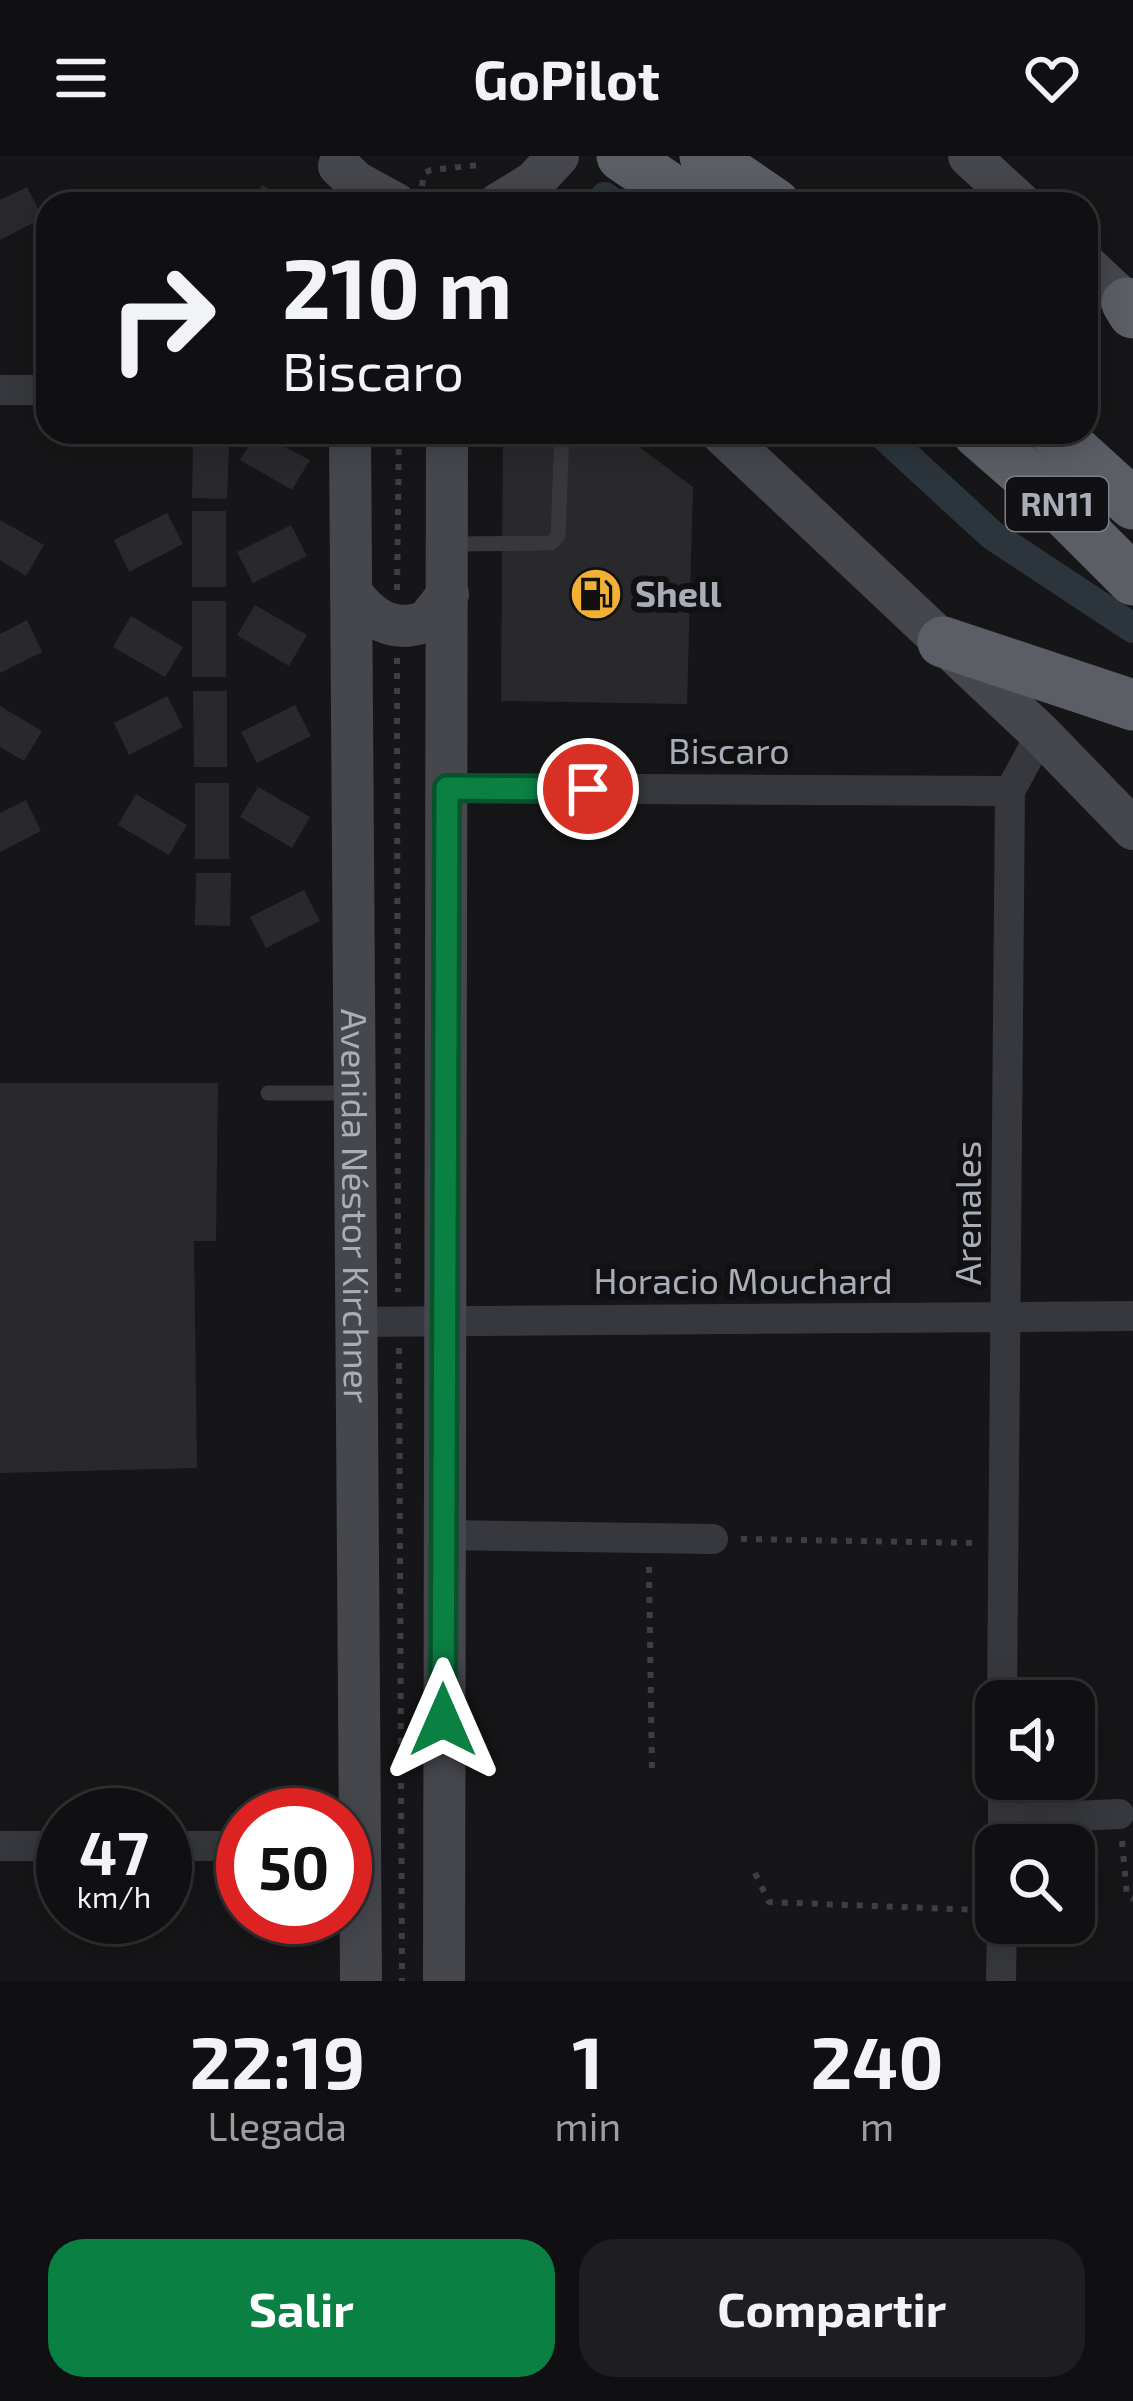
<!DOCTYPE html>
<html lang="es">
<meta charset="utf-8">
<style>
body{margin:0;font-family:"Exo 2",sans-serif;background:#1e1e20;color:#f1f3f6;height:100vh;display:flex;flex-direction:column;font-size:45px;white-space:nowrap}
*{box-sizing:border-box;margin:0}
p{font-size:39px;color:#9c9d9f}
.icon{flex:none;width:66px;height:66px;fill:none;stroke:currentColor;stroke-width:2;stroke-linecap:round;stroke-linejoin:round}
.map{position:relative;height:1825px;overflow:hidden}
.sheet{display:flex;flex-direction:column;background:#101012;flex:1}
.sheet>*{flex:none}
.top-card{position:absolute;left:36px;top:36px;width:1062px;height:252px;border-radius:36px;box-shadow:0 6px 30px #0003,0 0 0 3px #303032;background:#101012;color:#f1f3f6;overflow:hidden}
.fabs{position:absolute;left:975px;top:1524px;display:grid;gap:24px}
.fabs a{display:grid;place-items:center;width:120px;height:120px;border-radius:24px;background:#101012;box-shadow:0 6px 30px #0003,0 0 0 3px #303032;font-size:60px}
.speed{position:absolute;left:36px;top:1632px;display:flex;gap:24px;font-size:60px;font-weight:700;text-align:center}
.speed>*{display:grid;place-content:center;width:156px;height:156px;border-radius:50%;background:#101012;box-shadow:0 6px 30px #0003,0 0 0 3px #303032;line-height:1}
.speed small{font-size:30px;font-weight:400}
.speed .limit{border:18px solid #d22;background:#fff;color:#111}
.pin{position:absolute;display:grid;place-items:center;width:102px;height:102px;color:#fff;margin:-51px;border:6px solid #fff;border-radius:50%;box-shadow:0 3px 12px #0007}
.me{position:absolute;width:132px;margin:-66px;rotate:0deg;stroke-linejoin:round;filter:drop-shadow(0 0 9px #0008)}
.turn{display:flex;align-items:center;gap:42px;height:252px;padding:0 48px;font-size:54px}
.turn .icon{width:156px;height:156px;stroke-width:2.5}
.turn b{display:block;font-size:84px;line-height:102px}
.eta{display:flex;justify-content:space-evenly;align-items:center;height:204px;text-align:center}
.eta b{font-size:72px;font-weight:700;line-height:84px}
.button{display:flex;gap:24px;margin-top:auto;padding:24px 48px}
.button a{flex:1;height:138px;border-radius:36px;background:#0b8043;color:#fff;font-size:48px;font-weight:700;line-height:138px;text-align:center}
.button a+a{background:#1e1e20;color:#f1f3f6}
header{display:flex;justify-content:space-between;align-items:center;height:156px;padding:0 48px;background:#101012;font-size:54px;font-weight:700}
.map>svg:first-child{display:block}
</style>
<header><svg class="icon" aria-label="menu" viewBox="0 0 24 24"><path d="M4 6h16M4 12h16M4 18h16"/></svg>GoPilot<svg class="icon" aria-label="heart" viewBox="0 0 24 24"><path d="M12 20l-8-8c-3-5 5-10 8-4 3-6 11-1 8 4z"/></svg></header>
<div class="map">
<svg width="1133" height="1825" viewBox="0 0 1133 1825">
<rect width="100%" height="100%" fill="#161618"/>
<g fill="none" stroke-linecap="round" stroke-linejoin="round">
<g stroke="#2c353c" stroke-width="30">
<path d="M605 41 614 48"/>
<path d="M880 276 992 379 1133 472"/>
</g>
</g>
<g fill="#29292c">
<path d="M262 29 294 48H250Z"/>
<path d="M27 31 43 62 0 84V44Z"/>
<path d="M257 276 310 304 292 334 240 304Z"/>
<path d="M503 276H619L693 331 687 548 501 545Z"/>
<path d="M193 290H229L227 343 192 342Z"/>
<rect x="192" y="355" width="34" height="76"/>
<path d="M167 357 183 388 129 416 114 384Z"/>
<path d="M0 364 44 389 26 420 0 404Z"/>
<path d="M291 369 307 400 253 427 237 396Z"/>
<rect x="192" y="445" width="34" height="76"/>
<path d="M255 449 307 479 289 510 237 479Z"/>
<path d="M131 460 183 491 165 521 113 491Z"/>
<path d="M27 464 42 496 0 517V478Z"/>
<path d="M193 535H227V611H194Z"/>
<path d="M167 540 183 571 129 599 114 567Z"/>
<path d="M295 549 311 580 257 607 241 576Z"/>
<path d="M0 550 42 575 24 605 0 591Z"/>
<rect x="195" y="627" width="34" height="76"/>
<path d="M258 631 310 661 292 692 240 661Z"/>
<path d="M136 638 187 669 169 699 118 669Z"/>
<path d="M26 644 41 675 0 696V657Z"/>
<path d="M196 717H231L230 770 195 769Z"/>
<path d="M304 734 320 765 266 792 250 761Z"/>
<path d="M0 927H218L216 1085H194L197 1312 0 1317Z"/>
</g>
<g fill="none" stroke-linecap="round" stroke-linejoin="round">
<g stroke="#3d3f44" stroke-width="6" stroke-dasharray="6 9" stroke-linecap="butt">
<path d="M422 30 424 17 431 14 479 9"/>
<path d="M397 434 399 276"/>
<path d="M397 502 398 1136"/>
<path d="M399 1192 402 1825"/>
<path d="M741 1383 974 1387"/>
<path d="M649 1411 652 1619"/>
<path d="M1122 1685 1127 1740 1133 1743"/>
<path d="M755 1717 769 1746 980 1754"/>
</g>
<g stroke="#37383d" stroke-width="15">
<path d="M448 388 551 387 558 380 562 276"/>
<path d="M268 937H351"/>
</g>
<g stroke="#37383d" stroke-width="30">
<path d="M0 234H48"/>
<path d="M447 632 1010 635"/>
<path d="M353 1166 1133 1160"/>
<path d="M444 1379 713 1383"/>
<path d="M1002 1545 1010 635 1041 578"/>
<path d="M1003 1663 1119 1658"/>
<path d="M1003 1689V1623"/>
<path d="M0 1690H63"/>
<path d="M165 1690H243"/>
<path d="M1001 1825 1002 1767"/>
</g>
<g stroke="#45474d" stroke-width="42">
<path d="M969 0 1021 48"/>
<path d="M339 10 356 26 396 48"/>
<path d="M498 48 534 26 558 0"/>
<path d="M1086 109 1133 153"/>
<path id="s1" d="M350 276 361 1825"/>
<path d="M720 276 1041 578 1133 673"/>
<path d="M351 436C371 464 394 478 427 465L448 438"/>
<path d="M444 1825 447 276"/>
</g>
<g stroke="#5b5e65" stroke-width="51">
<path d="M622 0 693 48"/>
<path d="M705 0 775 48"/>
<path d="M1127 147 1133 157"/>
<path d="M977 276 1042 333 1133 424"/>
<path d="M1054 276 1133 348"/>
<path d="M943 486 1133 549"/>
</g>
</g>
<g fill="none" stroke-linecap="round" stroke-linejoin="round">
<g stroke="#07532c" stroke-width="30">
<path id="route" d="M443 1564 447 632 588 633"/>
</g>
<use href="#route" stroke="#0b8043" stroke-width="21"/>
</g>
<defs>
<g id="fuel-disc" transform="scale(2.7)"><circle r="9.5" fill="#f2b134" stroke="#111113"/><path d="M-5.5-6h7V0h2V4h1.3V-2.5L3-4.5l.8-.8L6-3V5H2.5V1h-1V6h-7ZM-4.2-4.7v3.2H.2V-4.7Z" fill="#111"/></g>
</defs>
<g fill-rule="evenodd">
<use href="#fuel-disc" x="596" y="438"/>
</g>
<g text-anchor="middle" stroke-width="12" stroke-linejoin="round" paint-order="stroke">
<rect fill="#111113" stroke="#7b7e86" stroke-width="3" x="1006" y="321" width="102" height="54" rx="9"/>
<g font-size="33" font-weight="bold" fill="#a8adb8">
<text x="1057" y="360">RN11</text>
</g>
<g font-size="36" font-weight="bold" fill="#a8adb8" stroke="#111113" text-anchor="start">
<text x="635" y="451">Shell</text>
</g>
<g font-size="36" fill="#a8adb8" stroke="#111113">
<text x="729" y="608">Biscaro</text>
<text dy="13" stroke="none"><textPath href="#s1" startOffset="774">Avenida Néstor Kirchner</textPath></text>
<text transform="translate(968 1057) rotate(-90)" y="13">Arenales</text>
<text x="743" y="1138">Horacio Mouchard</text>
</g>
</g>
</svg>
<div class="fabs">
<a><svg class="icon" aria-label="sound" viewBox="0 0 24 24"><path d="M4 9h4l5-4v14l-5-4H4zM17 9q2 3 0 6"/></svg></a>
<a><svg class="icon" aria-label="search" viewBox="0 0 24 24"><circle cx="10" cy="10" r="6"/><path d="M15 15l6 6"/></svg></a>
</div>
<div class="speed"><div>47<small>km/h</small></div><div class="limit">50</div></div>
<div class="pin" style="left:588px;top:633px;background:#d93025"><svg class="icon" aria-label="arrive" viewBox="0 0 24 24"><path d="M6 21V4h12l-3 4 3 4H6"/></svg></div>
<svg class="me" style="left:443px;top:1564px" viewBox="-20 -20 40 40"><path d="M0-17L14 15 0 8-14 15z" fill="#0b8043" stroke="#fff" stroke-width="4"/></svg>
<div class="top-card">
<div class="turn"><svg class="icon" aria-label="right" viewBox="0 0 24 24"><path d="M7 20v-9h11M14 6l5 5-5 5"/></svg><div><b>210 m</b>Biscaro</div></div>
</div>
</div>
<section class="sheet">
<div class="eta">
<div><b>22:19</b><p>Llegada</p></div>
<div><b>1</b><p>min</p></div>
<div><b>240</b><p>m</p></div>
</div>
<div class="button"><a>Salir</a><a>Compartir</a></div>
</section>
